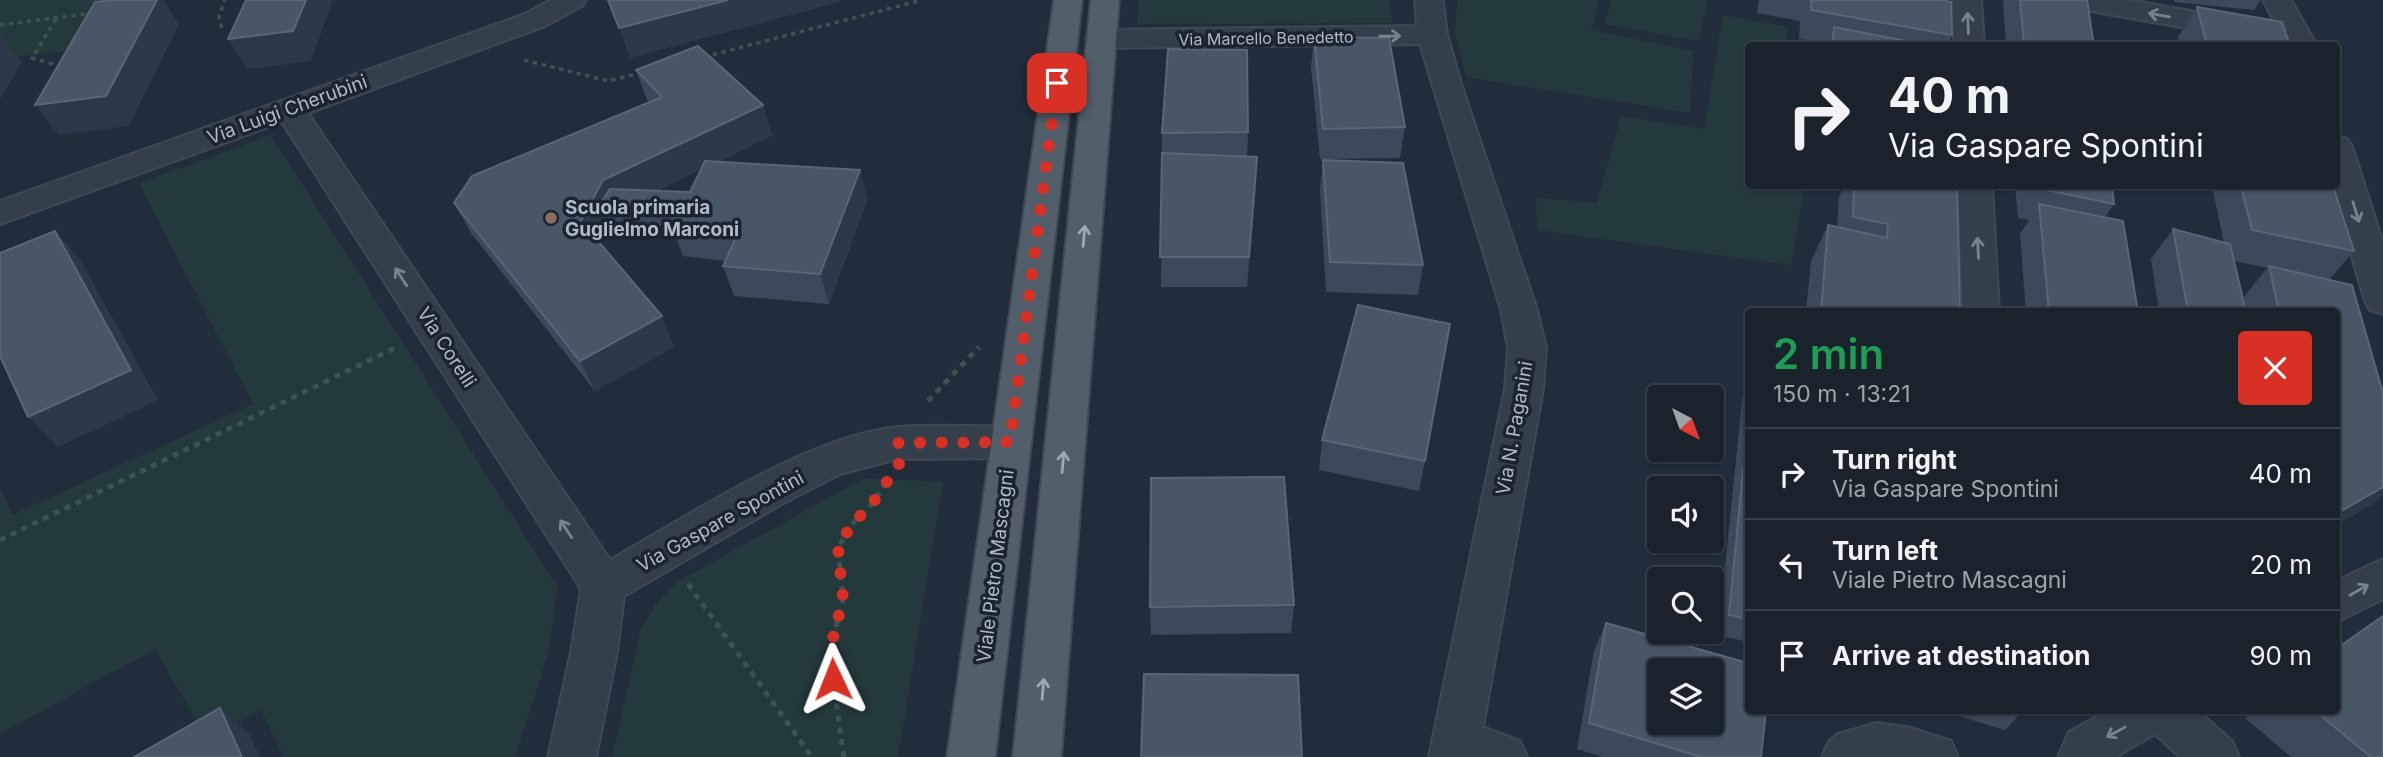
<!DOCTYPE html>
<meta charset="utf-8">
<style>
body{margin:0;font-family:Inter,sans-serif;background:#272f38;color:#f1f3f6;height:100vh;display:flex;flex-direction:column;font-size:26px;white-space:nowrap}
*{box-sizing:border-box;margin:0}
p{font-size:23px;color:#9fa4a9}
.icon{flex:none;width:38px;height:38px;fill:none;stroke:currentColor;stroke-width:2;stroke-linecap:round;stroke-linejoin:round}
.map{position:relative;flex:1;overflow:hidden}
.sheet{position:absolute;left:1745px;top:308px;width:595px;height:406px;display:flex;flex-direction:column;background:#1a222c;border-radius:7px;box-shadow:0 2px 5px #0004,0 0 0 2px #383f48}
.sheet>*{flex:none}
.hud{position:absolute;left:1745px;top:42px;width:595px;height:147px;border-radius:7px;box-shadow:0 2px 5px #0004,0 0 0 2px #383f48;background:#1a222c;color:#f1f3f6;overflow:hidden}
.needle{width:46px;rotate:139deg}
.tools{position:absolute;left:1647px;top:385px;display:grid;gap:14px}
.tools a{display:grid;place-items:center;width:77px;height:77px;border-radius:7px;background:#1a222c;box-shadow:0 2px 5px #0004,0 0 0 2px #383f48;font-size:35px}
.pin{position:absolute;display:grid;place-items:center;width:60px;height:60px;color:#fff;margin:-30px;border-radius:14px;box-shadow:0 4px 10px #0006}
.me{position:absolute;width:77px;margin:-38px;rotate:358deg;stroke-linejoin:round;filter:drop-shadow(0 0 5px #0008)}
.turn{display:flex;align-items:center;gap:24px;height:147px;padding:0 28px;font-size:32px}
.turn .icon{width:91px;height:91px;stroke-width:2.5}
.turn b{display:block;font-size:49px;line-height:60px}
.round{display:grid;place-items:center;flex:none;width:74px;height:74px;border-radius:7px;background:#272f38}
.head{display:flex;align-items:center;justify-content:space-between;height:119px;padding:0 28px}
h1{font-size:42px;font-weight:600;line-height:52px;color:#1e9e55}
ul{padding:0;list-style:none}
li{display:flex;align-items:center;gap:21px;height:91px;padding:0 28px;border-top:2px solid #383f48}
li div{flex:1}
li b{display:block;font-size:26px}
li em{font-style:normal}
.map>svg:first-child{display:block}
</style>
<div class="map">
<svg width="2383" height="757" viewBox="0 0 2383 757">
<rect width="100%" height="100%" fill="#222d3b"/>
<g fill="#24393c">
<path d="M0 0H118L93 47 0 59Z"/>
<path d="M1138 0H1389L1393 23 1137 24Z"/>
<path d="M1457 0H1599L1591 30 1693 51 1690 113 1466 77 1455 33Z"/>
<path d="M1611 0H1707L1699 41 1605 24Z"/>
<path d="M1723 15 1788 27 1787 45 1748 46V186H1804L1791 265 1537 230 1536 198 1597 203 1621 116 1704 129Z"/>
<path d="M271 135 557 586 549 651 515 757H284L261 710 208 741 155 649 0 734V486L12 515 253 404 139 183Z"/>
<path d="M864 478 943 482 898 757H612L641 629 655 605 677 582Z"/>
</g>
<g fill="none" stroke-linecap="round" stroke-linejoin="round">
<g stroke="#3f4854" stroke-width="4">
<g id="minor">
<path d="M551 0H586L582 6 545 26 308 113 610 560C690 515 808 436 898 427 935 424 973 427 1010 426L1024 431 1030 442 1024 453 1010 458 898 459 840 474 780 505 624 596 617 652 596 757H548L571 652 581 589 282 122 0 224V201L525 14Z"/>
<path d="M1415 0H1443L1447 35 1465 96 1537 310 1546 348 1543 389 1483 727 1520 741 1527 757H1429L1505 389 1508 348 1501 310 1420 44 1101 48 1091 45 1086 39 1091 33 1101 30 1417 26Z"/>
<path d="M1953 0H1981L1984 46H1954Z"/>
<path d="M2066 0H2128L2277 26 2263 0H2291L2317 46H2286L2080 9 2070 6Z"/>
<path d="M2336 136 2347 139 2352 146 2383 243V314L2370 310 2365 301 2331 186H2336Z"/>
<path d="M1958 186H1992L1999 312H1963Z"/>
<path d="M2383 559V599L2336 622V581Z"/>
<path d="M2109 710H2197L2232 741 2239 757H2180L2155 734 2115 757H2058L2069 732Z"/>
<path d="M1877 723 1911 728 1951 741 1958 757H1822L1829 741 1838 734Z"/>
</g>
</g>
<g stroke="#3f4854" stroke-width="4">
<g id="major">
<path d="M1054 0H1082L995 757H947Z"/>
<path d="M1091 0H1119L1061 757H1013Z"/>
</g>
</g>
<g stroke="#3c5354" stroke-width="3.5" stroke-dasharray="4.5 4.5" stroke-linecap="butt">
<path d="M56 19 32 58 60 66"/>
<path d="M0 25 93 13"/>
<path d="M222 28 219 17 225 0"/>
<path d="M704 57 922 0"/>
<path d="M524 60 608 81 641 73"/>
</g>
<g stroke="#3c5354" stroke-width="5" stroke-dasharray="6 6" stroke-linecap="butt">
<path d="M928 401 979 347"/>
<path d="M0 540 399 346"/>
<path d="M688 584 812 757"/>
<path d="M844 757 829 654 843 599 838 548 851 525 872 504 884 486"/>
</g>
<use href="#minor" fill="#353f4b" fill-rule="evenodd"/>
<use href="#major" fill="#535e6b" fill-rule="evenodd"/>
</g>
<g fill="#3d495a" fill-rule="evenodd">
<path d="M1759 0H1942L1952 35 1947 46H1826L1827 44 1799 39 1800 21 1757 13Z"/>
<path d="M2004 0H2087L2094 46H2006L2003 3Z"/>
<path d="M2174 0H2261L2254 10 2174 2Z"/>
<path d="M2197 7 2290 46H2180L2178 37Z"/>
<path d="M1314 37 1405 127 1400 158 1320 159 1311 67Z"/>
<path d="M636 70 763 105 772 135 717 162 860 170 867 200 829 304 734 296 723 266 725 261 683 256 675 235 614 234 610 223 599 243 674 347 595 391 471 233 454 203 650 102 647 100ZM701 169 690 192 657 191Z"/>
<path d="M1248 132 1247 156 1256 187 1247 287H1161L1162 133Z"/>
<path d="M1323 160 1423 265 1418 295 1326 292 1320 190Z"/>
<path d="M1844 186H1957L1960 312H1806L1811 261 1828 225 1837 227 1839 197Z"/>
<path d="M2015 186H2112L2114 204 2105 217 2138 312H2026L2020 234 2029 220 2018 218Z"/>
<path d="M2212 186H2333L2354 251 2329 280 2352 285 2383 393V495L2374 503 2336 525V312H2247L2244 297 2267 268 2234 261 2246 312H2159L2151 259 2173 229 2224 243Z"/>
<path d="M1748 358V642L1718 635 1746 363Z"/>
<path d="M1322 440 1425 461 1419 491 1319 470Z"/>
<path d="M1294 605 1291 633 1151 635 1150 607Z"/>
<path d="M1606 623 1761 757H1602L1577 749 1594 651Z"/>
<path d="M1939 710H2024L2005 730Z"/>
<path d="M2254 710H2336L2383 757H2291L2245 718Z"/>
</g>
<g fill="#2d3949">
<path d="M157 0H163L179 24 129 126 59 135 35 105Z"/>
<path d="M306 0H333L311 61 247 69 228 39Z"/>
<path d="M728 0H840V2L630 58 619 28Z"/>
<path d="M0 34 22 62 0 99Z"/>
<path d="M763 105 772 135 628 204 601 203 610 223 595 252 581 221 603 180Z"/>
<path d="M1257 157 1256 187 1247 287 1249 257Z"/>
<path d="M860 170 867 200 829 304 820 274Z"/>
<path d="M55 231 81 261 158 400 58 447 28 417Z"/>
<path d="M662 316 674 347 595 391 580 361Z"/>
<path d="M2383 487V495L2374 503 2336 525V514Z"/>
<path d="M220 708 250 735 260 757H242Z"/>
</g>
<g fill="#495666" stroke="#5a6575" stroke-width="2" fill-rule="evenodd">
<path d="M114 0H157L106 96 35 105 95 2Z"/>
<path d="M246 0H306L293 31 228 39Z"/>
<path d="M608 0H728L619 28Z"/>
<path d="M1811 0H1942L1951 2 1952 35 1811 10Z"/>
<path d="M2020 0H2087L2094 46H2024Z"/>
<path d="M2197 7 2282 22 2290 46H2207Z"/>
<path d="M1834 27 1932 46H1832Z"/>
<path d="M1314 37 1389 38 1405 127 1323 129Z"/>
<path d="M698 46 763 105 603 180 581 221 662 316 580 361 454 203 472 176 662 97 636 70Z"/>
<path d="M1168 49 1247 50 1248 132 1162 133Z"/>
<path d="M1162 153 1257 157 1249 257H1160Z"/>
<path d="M1323 160 1403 163 1423 265 1330 262Z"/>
<path d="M705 161 860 170 820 274 723 266 738 233 671 226 680 205 601 203 610 189 690 192Z"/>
<path d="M1854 186H1957L1960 312H1821L1828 225 1887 238 1888 224 1853 217Z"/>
<path d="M2036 186H2112L2114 204 2036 188Z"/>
<path d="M2241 186H2333L2354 251 2252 230Z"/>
<path d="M2039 204 2123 221 2138 312H2049Z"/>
<path d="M2173 229 2230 244 2246 312H2188Z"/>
<path d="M55 231 131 370 28 417 0 356V253Z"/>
<path d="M2269 266 2352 285 2383 393V487L2336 514V312H2279Z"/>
<path d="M1358 305 1450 324 1425 461 1322 440Z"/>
<path d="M1748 420V619L1729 615Z"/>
<path d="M1284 477 1294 605 1150 607 1151 478Z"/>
<path d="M2383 616V757H2371L2314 710H2336V649Z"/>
<path d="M1606 623 1748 663V710H1766L1761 757H1701L1589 723ZM1659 670H1712V723H1659Z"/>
<path d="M1144 674 1298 675 1302 757H1141Z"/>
<path d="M220 708 242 757H134Z"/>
</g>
<defs><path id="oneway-shaft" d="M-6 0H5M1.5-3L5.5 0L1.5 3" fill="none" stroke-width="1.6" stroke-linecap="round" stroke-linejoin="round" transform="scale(1.75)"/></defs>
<g stroke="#79838f">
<use href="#oneway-shaft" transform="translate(2159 15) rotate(-170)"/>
<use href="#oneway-shaft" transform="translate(1968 23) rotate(-92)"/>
<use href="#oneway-shaft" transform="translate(1390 36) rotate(-1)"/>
<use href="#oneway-shaft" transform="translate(2356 212) rotate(73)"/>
<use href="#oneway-shaft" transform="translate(1978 248) rotate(-93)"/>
<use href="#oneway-shaft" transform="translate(401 277) rotate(-123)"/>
<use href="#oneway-shaft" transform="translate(566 529) rotate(-123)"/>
<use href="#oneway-shaft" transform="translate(2359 590) rotate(-30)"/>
<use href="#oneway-shaft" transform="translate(2116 732) rotate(151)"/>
</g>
<g stroke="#9ea8b5">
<use href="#oneway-shaft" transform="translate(1084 236) rotate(-85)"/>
<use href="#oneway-shaft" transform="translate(1063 462) rotate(-85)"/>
<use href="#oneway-shaft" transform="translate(1043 689) rotate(-85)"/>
</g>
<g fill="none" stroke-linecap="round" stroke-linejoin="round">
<path stroke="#d93025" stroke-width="12" stroke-dasharray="0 21.6" d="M833 679 829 654 843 599 838 548 851 525 872 504 899 464 898 443 1010 442 1057 83"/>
</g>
<circle fill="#8d6e63" stroke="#1b2430" stroke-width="2.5" cx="551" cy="218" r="7"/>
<g text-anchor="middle" stroke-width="7" stroke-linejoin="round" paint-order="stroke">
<g font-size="16" fill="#b1bac7" stroke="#1b2430">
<text transform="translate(1266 38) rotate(-1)" y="6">Via Marcello Benedetto</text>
</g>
<g font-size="19" fill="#b1bac7" stroke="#1b2430">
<text transform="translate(287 109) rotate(-20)" y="7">Via Luigi Cherubini</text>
<text transform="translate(447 347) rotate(57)" y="7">Via Corelli</text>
<text transform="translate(1514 428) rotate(-80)" y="7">Via N. Paganini</text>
<text transform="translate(720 521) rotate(-29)" y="7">Via Gaspare Spontini</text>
<text transform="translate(995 566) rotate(-83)" y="7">Viale Pietro Mascagni</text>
</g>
<g font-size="19" font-weight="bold" fill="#b1bac7" stroke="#1b2430" text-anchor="start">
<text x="565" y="214">Scuola primaria<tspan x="565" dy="22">Guglielmo Marconi</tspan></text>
</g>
</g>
</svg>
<div class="tools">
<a><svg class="needle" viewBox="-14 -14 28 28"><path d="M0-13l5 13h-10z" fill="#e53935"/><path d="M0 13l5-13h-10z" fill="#9fa4a9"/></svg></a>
<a><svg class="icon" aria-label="sound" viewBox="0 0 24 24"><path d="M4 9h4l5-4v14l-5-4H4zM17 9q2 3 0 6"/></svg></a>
<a><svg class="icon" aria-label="search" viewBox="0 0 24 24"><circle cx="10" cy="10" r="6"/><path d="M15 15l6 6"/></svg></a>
<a><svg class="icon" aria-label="layers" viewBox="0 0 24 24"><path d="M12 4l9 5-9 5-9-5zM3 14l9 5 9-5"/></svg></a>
</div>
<div class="pin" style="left:1057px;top:83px;background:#d93025"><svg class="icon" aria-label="arrive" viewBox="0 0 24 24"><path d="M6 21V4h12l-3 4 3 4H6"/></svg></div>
<svg class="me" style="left:833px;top:679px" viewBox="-20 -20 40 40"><path d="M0-17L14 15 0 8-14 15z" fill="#d93025" stroke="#fff" stroke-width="4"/></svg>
<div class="hud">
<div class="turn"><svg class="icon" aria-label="right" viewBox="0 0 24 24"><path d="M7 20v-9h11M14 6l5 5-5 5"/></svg><div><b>40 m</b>Via Gaspare Spontini</div></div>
</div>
<section class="sheet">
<div class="head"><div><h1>2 min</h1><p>150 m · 13:21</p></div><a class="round" style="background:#d93025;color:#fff"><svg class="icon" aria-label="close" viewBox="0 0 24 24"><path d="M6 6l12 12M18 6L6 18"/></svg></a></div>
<ul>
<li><svg class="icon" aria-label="right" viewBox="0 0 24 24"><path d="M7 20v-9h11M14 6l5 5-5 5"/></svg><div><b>Turn right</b><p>Via Gaspare Spontini</p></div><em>40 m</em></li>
<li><svg class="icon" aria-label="left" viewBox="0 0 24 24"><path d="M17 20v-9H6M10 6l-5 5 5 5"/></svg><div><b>Turn left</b><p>Viale Pietro Mascagni</p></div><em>20 m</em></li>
<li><svg class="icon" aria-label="arrive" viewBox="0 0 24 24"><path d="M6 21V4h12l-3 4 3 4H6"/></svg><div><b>Arrive at destination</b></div><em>90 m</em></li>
</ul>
</section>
</div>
